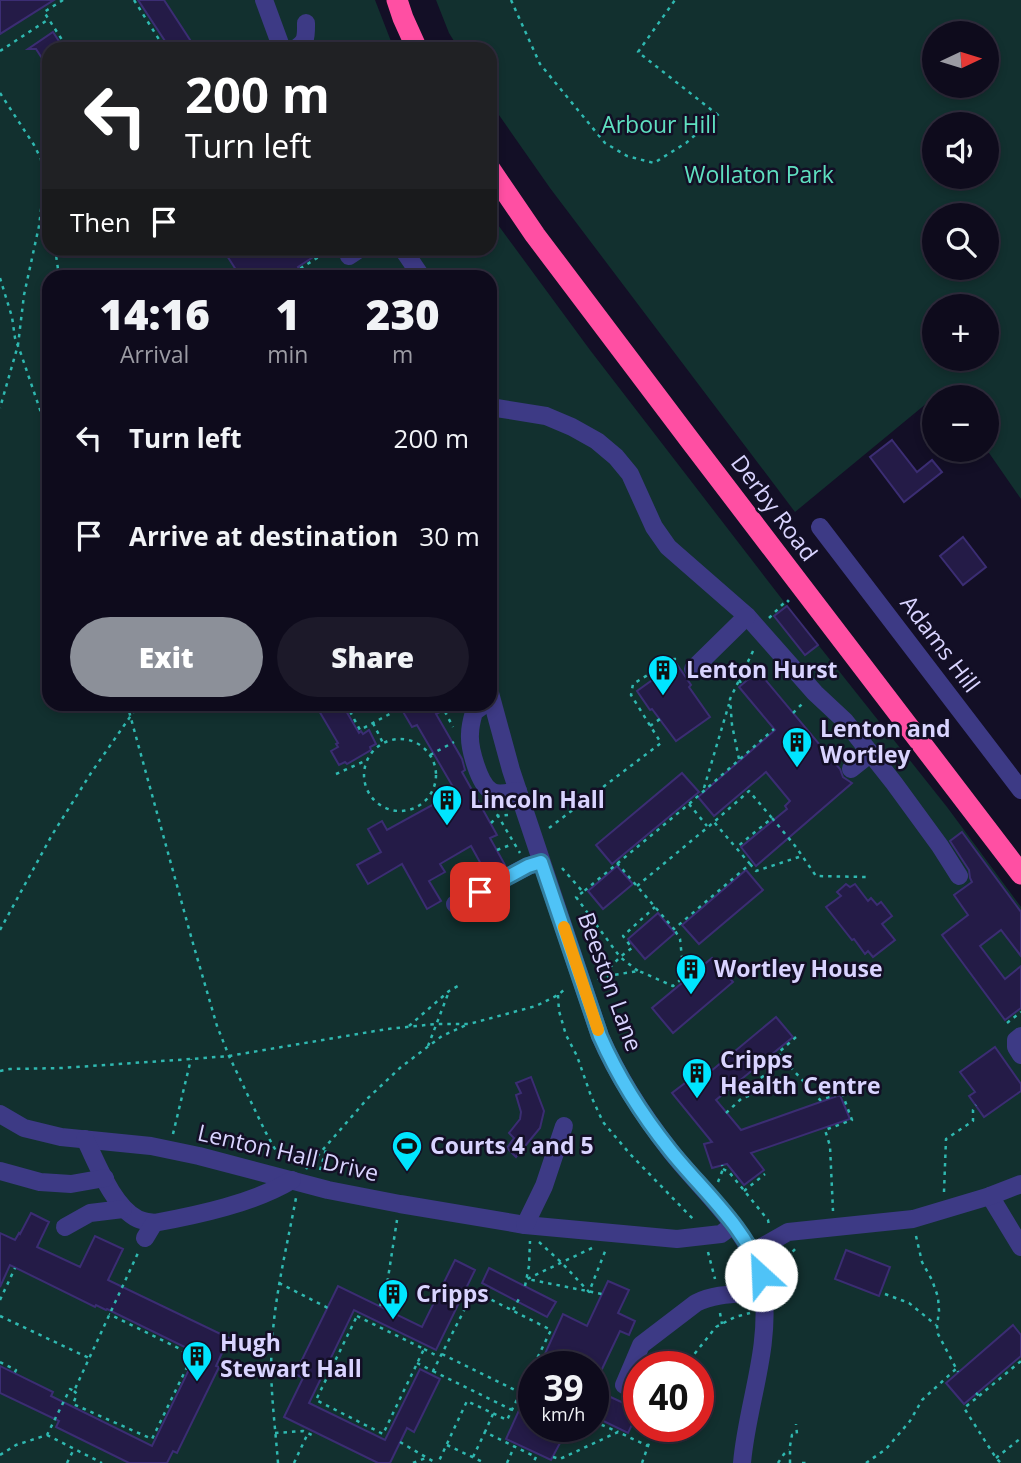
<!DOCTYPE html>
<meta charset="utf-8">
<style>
body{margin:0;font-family:"Open Sans",sans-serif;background:#1c1929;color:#f1f3f6;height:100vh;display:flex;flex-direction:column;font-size:26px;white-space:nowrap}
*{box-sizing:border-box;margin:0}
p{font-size:23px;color:#9b9ba3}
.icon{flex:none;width:38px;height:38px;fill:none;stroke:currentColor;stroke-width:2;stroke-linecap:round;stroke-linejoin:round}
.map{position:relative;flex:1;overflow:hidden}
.side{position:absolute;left:42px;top:270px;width:455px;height:441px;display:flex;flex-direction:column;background:#0e0b1c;border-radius:21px;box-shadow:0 4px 10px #0003,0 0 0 2px #2e2b3b}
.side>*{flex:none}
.banner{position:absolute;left:42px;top:42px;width:455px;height:214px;border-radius:21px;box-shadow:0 4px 10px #0003,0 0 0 2px #2e2b3b;background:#202124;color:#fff;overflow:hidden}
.needle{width:46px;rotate:86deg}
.tools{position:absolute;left:922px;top:21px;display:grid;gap:14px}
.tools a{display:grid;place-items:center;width:77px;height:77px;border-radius:50%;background:#0e0b1c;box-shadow:0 4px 10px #0003,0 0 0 2px #2e2b3b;font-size:35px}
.speed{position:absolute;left:518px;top:1351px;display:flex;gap:14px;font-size:35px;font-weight:700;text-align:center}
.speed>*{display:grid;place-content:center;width:91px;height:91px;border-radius:50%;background:#0e0b1c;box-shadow:0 4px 10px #0003,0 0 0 2px #2e2b3b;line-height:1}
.speed small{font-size:18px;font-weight:400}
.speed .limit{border:10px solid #d22;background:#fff;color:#111}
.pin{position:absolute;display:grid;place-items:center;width:60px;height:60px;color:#fff;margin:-30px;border-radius:14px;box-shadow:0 4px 10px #0006}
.me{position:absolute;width:77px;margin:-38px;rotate:335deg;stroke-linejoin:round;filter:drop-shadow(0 0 5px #0008)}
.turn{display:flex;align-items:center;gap:24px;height:147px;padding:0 28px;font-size:32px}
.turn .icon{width:91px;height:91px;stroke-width:2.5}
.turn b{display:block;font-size:49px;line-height:60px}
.then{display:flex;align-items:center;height:66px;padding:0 28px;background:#0003;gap:14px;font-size:26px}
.eta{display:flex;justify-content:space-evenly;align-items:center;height:119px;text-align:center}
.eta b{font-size:42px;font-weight:800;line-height:49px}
.button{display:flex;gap:14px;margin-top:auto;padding:14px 28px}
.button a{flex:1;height:80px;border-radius:42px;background:#8c9099;color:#fff;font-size:28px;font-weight:800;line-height:80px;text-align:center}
.button a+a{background:#1c1929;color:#f1f3f6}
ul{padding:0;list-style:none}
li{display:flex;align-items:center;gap:21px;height:98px;padding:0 28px}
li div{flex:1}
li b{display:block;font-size:26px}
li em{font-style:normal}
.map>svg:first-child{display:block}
</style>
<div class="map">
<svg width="1021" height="1463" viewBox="0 0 1021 1463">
<rect width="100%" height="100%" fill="#130f26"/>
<g fill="#12302f" fill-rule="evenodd">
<path d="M0 0H375L394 49H49V248H490V214L590 350 785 603 947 807 1021 907V1463H0ZM49 276H490V704H49ZM534 1367H593V1426H534ZM639 1367H698V1426H639Z"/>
<path d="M436 0H1021V499L987 450V397H951L944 389 795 512 550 188 492 105 490 101V49H459L449 33ZM934 33H987V86H934ZM934 124H987V177H934ZM934 215H987V268H934ZM934 306H987V359H934Z"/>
</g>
<g fill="#241b47" stroke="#3b2d73" stroke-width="2">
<path d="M0 0H54L0 34Z"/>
<path d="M138 0H164L196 49H153L165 41Z"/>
<path d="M53 32 64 49H49V69L36 49H28Z"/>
<path d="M222 248H327L298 267 304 276H240Z"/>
<path d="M892 440 917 472 932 460 942 472 904 502 870 457Z"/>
<path d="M963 537 986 567 963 585 940 556Z"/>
<path d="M787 606 818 645 805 655 774 616Z"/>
<path d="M676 663 691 685 689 687 710 717 676 741 652 709 650 710 637 691Z"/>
<path d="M758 671 840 769 843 777 852 783 756 866 741 847 787 809 785 806 790 801 766 772 714 816 698 797 775 730 739 687Z"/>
<path d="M315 704H342L359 733 361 731 363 734 369 730 376 744 370 747 371 750 347 764 345 762 339 765 331 751 338 747 336 744 338 743Z"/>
<path d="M414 704H455L436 714 462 759 465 770 462 772 497 835 490 838 505 865 487 875 471 846 440 864 445 872 429 881 441 901 427 909 402 864 368 884 357 865 381 852 368 829 382 821 387 830 456 792 417 725 412 727 402 710Z"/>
<path d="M682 773 699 792 612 864 596 845Z"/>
<path d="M962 832 1021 912V956L1001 930 980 946 1005 979 1021 966V1008L1005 1020 942 935 968 915 954 895 972 882 970 878 969 870 950 841Z"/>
<path d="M617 866 633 884 603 909 588 891Z"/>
<path d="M746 870 763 890 699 944 682 925Z"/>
<path d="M846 884 850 887 855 884 868 901 871 898 877 905 881 902 892 916 882 924 895 940 873 957 868 951 865 954 854 939 852 940 826 907 841 896 837 892Z"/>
<path d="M658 913 675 933 645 959 628 939Z"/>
<path d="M712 958 733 982 673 1033 652 1008Z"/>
<path d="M776 1017 793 1037 716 1100 741 1130 840 1095 850 1119 751 1153 764 1170 744 1185 727 1164 712 1168 704 1144 712 1142 672 1093 689 1080 693 1086Z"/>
<path d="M995 1047 1021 1084V1091L984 1117 969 1096 975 1092 960 1072Z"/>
<path d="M531 1077 544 1111 540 1128 516 1157 507 1148 514 1138 509 1133 520 1119 521 1112 516 1095 521 1093 516 1083Z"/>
<path d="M31 1213 49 1222 37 1247 80 1267 95 1236 123 1249 108 1280 229 1338 216 1366 219 1367 177 1453 173 1451 167 1463H129L56 1427 59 1421 0 1393V1366L53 1392 51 1396 152 1446 197 1353 107 1309 106 1310 96 1305 95 1307 10 1265 0 1287V1233L15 1240 19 1233 20 1234Z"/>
<path d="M846 1250 890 1267 879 1296 835 1279Z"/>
<path d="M455 1260 475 1270 436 1350 354 1310 309 1403 385 1440 420 1369 440 1379 414 1432 407 1428 390 1463H378L284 1417 303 1378 295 1374 338 1286 422 1327Z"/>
<path d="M489 1268 556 1302 547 1317 482 1283Z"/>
<path d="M608 1281 629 1290 618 1313 635 1321 629 1335 620 1331 593 1388V1367H539L563 1314 587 1326Z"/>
<path d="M1013 1325 1021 1335V1356L964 1404 946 1383Z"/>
<path d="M534 1377V1426H569L551 1460 506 1439Z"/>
<path d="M593 1389 639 1410 628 1433 593 1416Z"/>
</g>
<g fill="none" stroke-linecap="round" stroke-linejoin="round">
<g stroke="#2fb8b0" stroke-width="2.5" stroke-dasharray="3.5 5" stroke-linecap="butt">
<path d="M63 0 44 12 68 49"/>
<path d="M134 0 160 41 149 49"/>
<path d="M511 0 540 64 605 143 627 156 654 163 686 143 718 115 638 52 675 0"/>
<path d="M0 51 49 19"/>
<path d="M0 93 34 145 41 159 44 186 39 226 24 295 18 345 0 408"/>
<path d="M45 184 49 205"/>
<path d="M55 248 59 276"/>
<path d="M306 276 301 268 330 250 332 253"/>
<path d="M339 276 345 273"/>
<path d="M0 278 12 317 15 338 21 354 49 436"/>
<path d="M769 618 787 600 789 602"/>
<path d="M739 680 741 683 747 677 749 679"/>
<path d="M127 704 192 940 217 1026 229 1056 265 1131 281 1160"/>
<path d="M346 704 360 730 408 704"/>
<path d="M441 704 453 727"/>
<path d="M793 713 803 703"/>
<path d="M373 723 383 743"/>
<path d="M650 726 660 719"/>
<circle cx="400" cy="775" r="36"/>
<path d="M430 755 454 742"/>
<path d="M739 759 732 725 730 699 754 649"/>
<path d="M336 774 367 760"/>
<path d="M704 788 729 704"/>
<path d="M689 804 707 826"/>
<path d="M508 815 498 816 520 853"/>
<path d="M772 818 796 847 816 876 866 877"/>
<path d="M491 823 498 816 494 810"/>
<path d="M549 828 661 743 631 695 633 684 674 659H680"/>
<path d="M497 850 513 844"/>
<path d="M617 863 674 929 750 864 714 822"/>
<path d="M750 864 756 871 802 856"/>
<path d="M562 868 583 892 689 804 774 729"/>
<path d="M637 886 714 822 749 791 772 818 737 847"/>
<path d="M583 892 576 897 620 957 638 971"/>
<path d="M0 930 52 835 91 773 139 704"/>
<path d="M598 980 620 957 632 948 623 936 655 907"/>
<path d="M599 980 613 975 639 971 673 986 684 977 680 939 674 929"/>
<path d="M558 995 559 1011 566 1035 577 1056 591 1096 603 1122 630 1154 694 1220"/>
<path d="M1007 1023 1021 1012"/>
<path d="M409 1026 449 991 458 986"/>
<path d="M796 1037 778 1053 820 1100 842 1093 852 1120 825 1130 830 1146 833 1211"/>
<path d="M428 1046 448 994"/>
<path d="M0 1071 10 1069 62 1068 191 1059 229 1056 387 1029 436 1024H469L536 1006 558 995 565 989"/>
<path d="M726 1113 741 1099 751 1095C754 1089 757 1081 762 1077 768 1073 771 1074 775 1068"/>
<path d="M173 1134 191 1059"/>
<path d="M306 1169 368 1098 401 1067 442 1036 466 1025"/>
<path d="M723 1169 729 1172 768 1220 769 1225"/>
<path d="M320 1170 327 1146"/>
<path d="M718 1182 723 1169 722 1165"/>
<path d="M744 1191 765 1174"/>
<path d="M944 1192 946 1139 973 1121V1110L976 1105"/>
<path d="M916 1236 922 1262 932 1280 938 1297 939 1311 937 1326 938 1334 958 1372"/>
<path d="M539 1242 562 1263 589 1292 606 1249"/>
<path d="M592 1248 527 1279 602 1294"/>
<path d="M708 1252 715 1279"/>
<path d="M775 1270 797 1247"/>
<path d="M279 1283 328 1308"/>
<path d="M525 1286 529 1266 530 1241"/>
<path d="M885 1294 909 1303 936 1325"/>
<path d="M0 1300 15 1268"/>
<path d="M380 1306 386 1291 397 1220"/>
<path d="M513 1310 520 1297"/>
<path d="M720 1313 722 1324"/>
<path d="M0 1316 89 1358"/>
<path d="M357 1316 424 1349 383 1434 316 1400Z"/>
<path d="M424 1349 439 1357"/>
<path d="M442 1354 521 1393"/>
<path d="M0 1362 16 1370 14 1374"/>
<path d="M417 1363 433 1371 474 1291 551 1330 507 1420 467 1401 438 1463"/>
<path d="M684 1367 716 1327 735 1317 750 1313"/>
<path d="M433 1371 512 1410"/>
<path d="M74 1391 77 1394 73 1404 152 1439 188 1365 185 1355 182 1350 109 1314"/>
<path d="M976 1393 979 1396 964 1408 996 1458 1001 1463"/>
<path d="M979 1396 1021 1361"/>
<path d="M493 1414 485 1432 536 1457 533 1463"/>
<path d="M593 1424 602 1425 618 1432"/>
<path d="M275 1433 303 1431 312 1435 314 1432"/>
<path d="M47 1435 102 1463"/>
<path d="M400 1442 436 1463"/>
<path d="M447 1445 485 1463"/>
<path d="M0 1455 16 1445 47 1435 70 1389 74 1391 138 1253"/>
<path d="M473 1457 485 1432"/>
<path d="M553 1457 560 1459 618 1432 648 1446"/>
<path d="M996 1458 1021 1438"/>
<path d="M67 1463 74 1449"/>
<path d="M278 1463C275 1423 269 1383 272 1343 275 1294 287 1246 296 1198"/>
<path d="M294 1463 308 1433"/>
<path d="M413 1463 426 1458"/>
<path d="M507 1463 514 1447"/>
<path d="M642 1463 655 1426"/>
<path d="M778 1463 784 1454 789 1450"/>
<path d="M790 1463V1446L792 1435 797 1434 796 1424"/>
<path d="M802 1463H807"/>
<path d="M866 1463 886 1449 910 1421 922 1400 957 1368"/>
</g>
<g stroke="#3d3a85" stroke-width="18">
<path d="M264 0 282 49"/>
<path d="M295 49C307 41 306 37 306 23"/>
<path d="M402 248 421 276"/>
<path d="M349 256 361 248"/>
<path d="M490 407 546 416 572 427 597 441 616 457 630 474 654 527 668 547 747 616 815 693 845 721 894 783 940 846 959 876"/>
<path d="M820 527 1021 790"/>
<path d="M693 669 747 616"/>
<path d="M490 693 511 770 600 1036C618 1077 642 1114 669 1149 701 1191 757 1236 763 1289 771 1348 747 1405 742 1463"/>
<path d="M485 704 474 712C472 719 470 727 470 734 469 748 479 784 491 791 498 796 510 792 518 791"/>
<path d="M851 769 871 753"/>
<path d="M455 904 528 866 541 862"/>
<path d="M1021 1036 1016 1040V1047L1021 1055"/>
<path d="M0 1114 24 1128 61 1137 151 1146 199 1156 328 1190 400 1204 525 1225 677 1239 721 1234 733 1225"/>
<path d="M85 1139C97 1163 113 1207 138 1219 142 1221 149 1222 154 1223"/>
<path d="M0 1171 40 1182 71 1184 105 1178"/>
<path d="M990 1196 1021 1247"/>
<path d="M525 1225 544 1186 564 1126"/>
<path d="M65 1227 90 1213 123 1209"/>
<path d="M145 1238 154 1223C198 1215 254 1203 292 1180"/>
<path d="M753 1252 788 1232 913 1219 990 1196 1021 1184"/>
<path d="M624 1385 641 1345 696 1303C716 1293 742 1294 764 1291"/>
</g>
<g stroke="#ff4fa3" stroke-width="21">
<path d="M397 0 403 18 417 49"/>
<path d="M490 169 535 235 692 443 1021 874"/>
</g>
</g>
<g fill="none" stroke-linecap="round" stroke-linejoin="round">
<g stroke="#337fa1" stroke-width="18">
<path id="route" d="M480 892 528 866 541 862 600 1036C618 1077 642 1115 670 1150 699 1187 749 1230 761 1275"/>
</g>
<use href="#route" stroke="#4fc3f7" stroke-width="12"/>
<path stroke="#f59e0b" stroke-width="12" d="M564 927 598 1030"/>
</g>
<defs>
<g id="building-pin" transform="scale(1.575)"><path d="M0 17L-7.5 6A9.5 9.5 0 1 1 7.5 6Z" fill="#00e5ff" stroke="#130f26"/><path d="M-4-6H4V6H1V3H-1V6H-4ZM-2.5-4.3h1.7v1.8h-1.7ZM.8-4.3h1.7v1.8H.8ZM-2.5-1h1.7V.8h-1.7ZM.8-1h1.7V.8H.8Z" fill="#111"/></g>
<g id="stadium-pin" transform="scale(1.575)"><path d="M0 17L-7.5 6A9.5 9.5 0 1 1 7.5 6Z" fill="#00e5ff" stroke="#130f26"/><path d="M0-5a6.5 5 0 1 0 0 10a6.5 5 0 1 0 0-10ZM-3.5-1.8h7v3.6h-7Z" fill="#111"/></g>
</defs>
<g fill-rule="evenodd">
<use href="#building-pin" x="663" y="670"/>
<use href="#building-pin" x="797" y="742"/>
<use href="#building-pin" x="447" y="800"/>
<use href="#building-pin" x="691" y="969"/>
<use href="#building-pin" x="697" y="1073"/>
<use href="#stadium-pin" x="407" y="1146"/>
<use href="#building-pin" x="393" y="1294"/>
<use href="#building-pin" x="197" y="1356"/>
</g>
<g text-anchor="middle" stroke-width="5" stroke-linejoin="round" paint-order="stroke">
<g font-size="23" fill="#5fe0c0" stroke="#130f26">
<text x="659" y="133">Arbour Hill</text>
<text x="759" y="183">Wollaton Park</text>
</g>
<g font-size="23" fill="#d9d4ff" stroke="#130f26">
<text transform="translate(774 508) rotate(53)" y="8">Derby Road</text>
<text transform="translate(940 644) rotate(53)" y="8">Adams Hill</text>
<text transform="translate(610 982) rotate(70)" y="8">Beeston Lane</text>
<text transform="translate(288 1153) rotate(13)" y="8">Lenton Hall Drive</text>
</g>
<g font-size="23" font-weight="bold" fill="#d9d4ff" stroke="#130f26" text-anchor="start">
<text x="686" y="678">Lenton Hurst</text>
<text x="820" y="737">Lenton and<tspan x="820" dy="26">Wortley</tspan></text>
<text x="470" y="808">Lincoln Hall</text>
<text x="714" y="977">Wortley House</text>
<text x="720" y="1068">Cripps<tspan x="720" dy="26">Health Centre</tspan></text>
<text x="430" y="1154">Courts 4 and 5</text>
<text x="416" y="1302">Cripps</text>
<text x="220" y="1351">Hugh<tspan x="220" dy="26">Stewart Hall</tspan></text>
</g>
</g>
</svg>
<div class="tools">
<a><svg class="needle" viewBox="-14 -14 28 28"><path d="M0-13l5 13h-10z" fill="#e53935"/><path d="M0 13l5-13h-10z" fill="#9b9ba3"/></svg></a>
<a><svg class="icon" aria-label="sound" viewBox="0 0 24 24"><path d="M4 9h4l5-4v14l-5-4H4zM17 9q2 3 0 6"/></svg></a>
<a><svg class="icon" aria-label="search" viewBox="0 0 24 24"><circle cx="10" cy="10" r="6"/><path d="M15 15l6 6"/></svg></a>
<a>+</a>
<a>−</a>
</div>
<div class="speed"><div>39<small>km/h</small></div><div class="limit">40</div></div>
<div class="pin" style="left:480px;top:892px;background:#d93025"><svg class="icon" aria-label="arrive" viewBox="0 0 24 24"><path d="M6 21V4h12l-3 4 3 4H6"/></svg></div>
<svg class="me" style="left:761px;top:1275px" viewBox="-20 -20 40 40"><circle r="19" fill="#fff"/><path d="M0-13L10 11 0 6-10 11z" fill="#4fc3f7"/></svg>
<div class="banner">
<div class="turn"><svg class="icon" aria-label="left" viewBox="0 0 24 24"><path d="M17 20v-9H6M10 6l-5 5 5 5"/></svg><div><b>200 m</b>Turn left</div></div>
<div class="then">Then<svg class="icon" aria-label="arrive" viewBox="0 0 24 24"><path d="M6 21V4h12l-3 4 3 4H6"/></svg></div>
</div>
<section class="side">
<div class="eta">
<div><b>14:16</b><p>Arrival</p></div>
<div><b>1</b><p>min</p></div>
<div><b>230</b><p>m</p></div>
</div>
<ul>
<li><svg class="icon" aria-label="left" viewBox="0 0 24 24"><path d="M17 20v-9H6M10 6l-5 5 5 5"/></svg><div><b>Turn left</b></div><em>200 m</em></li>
<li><svg class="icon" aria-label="arrive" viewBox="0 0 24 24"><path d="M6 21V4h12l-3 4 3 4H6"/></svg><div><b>Arrive at destination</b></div><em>30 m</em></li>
</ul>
<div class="button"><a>Exit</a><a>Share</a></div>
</section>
</div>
